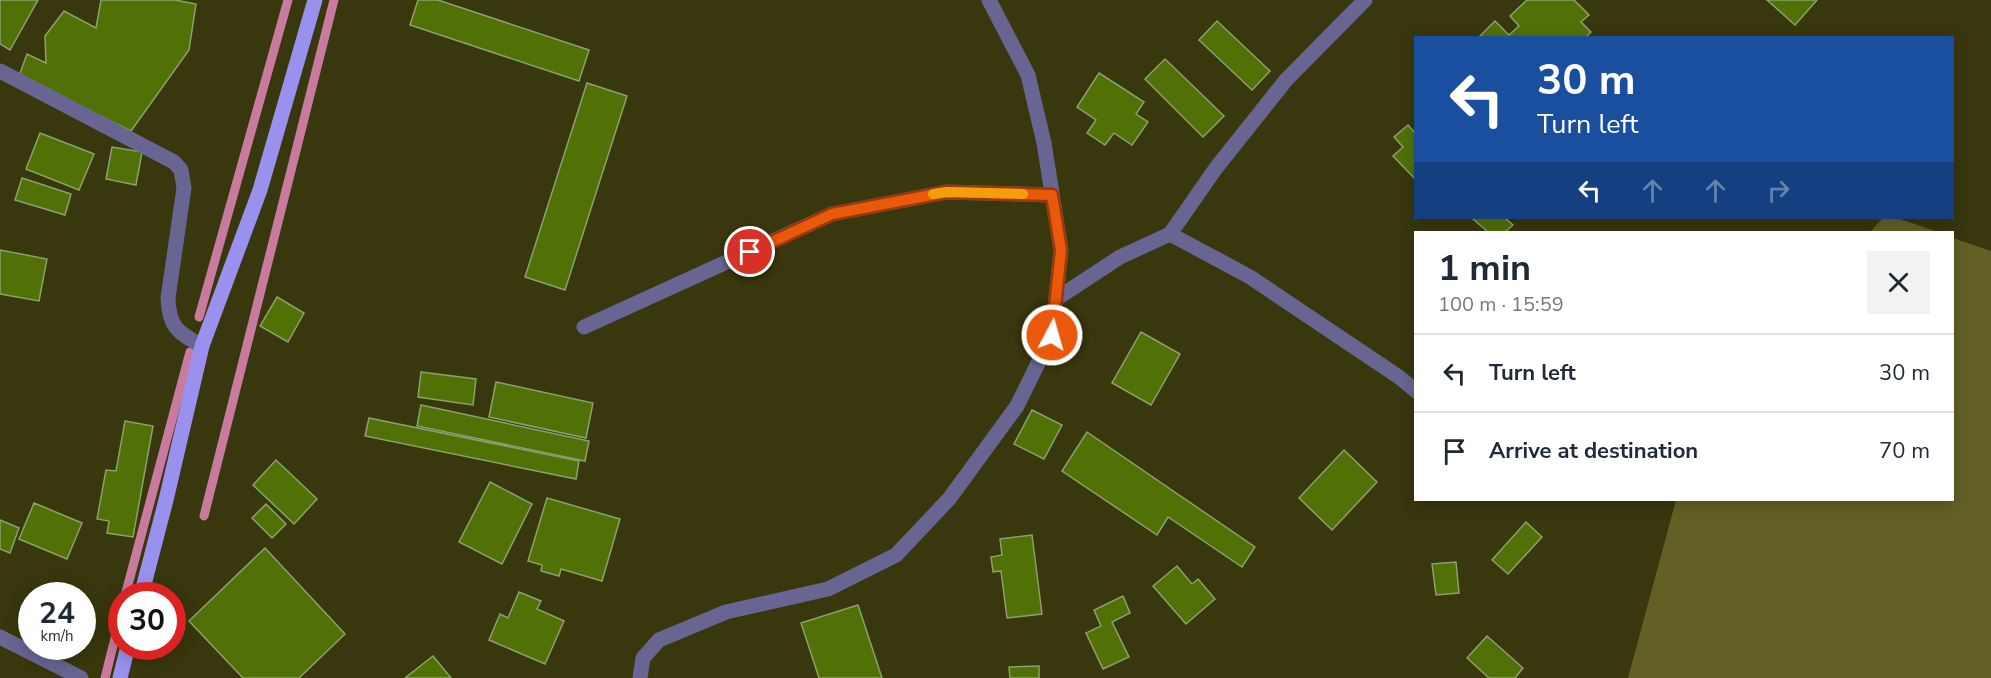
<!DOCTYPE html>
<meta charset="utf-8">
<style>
body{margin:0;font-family:"Nunito Sans",sans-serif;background:#f2f2f3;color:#1f2937;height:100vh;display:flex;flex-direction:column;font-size:22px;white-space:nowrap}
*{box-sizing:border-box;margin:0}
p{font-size:20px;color:#747a83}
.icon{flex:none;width:33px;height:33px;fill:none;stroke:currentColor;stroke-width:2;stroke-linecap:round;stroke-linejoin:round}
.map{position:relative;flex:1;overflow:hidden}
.drawer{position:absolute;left:1414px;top:231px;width:540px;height:270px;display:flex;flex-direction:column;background:#fff;border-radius:0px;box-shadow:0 3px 15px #0003}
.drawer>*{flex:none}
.hud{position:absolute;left:1414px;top:36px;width:540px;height:183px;border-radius:0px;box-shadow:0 3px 15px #0003;background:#1a4fa0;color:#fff;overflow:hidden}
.speed{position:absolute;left:18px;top:582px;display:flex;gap:12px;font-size:30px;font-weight:700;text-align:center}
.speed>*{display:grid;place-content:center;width:78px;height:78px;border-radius:50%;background:#fff;box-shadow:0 3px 15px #0003;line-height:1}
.speed small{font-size:15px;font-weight:400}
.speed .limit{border:9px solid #d22;background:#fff;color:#111}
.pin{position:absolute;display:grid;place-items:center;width:51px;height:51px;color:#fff;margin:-26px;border:3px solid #fff;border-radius:50%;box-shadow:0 2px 6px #0007}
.me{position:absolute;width:66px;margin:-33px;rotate:6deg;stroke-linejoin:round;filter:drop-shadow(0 0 4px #0008)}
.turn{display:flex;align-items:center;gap:21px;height:126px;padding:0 24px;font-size:27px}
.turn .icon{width:78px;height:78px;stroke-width:2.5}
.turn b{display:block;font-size:42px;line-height:51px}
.lanes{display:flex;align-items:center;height:57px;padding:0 24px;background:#0003;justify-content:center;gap:30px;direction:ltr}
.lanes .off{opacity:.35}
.round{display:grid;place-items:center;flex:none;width:63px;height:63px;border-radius:0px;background:#f2f2f3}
.overview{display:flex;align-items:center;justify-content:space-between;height:102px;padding:0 24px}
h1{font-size:36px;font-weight:700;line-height:45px}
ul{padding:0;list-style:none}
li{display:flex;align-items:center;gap:18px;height:78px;padding:0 24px;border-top:2px solid #e0e1e3}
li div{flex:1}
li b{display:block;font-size:22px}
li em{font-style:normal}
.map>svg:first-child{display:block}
</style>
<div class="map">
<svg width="1991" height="678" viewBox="0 0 1991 678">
<rect width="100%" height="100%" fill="#39370d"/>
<g fill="#636026">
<path d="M1883 218H1897L1938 232H1870Z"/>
<path d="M1953 238 1991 251V678H1628L1676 500H1953Z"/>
</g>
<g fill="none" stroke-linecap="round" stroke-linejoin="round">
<g stroke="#c87b9f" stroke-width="9">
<path d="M199 317 288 0"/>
<path d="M204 516 334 0"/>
<path d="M125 596 190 352"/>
<path d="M105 678 122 610"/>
</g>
</g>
<g fill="#517107" stroke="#8ba16e" stroke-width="1.5">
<path d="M0 0H38L10 50 0 44Z"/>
<path d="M101 0H175L196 4 189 50 131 131 19 76 27 54 46 63 45 36 64 11 96 28Z"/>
<path d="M418 0H438L589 50 579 81 410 25Z"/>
<path d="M1527 0H1574L1589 15 1581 22 1591 32 1585 38H1478L1495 21 1509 35 1519 26 1510 16Z"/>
<path d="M1767 0H1817L1795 25Z"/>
<path d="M1217 21 1270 71 1252 90 1199 40Z"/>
<path d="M1165 59 1224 116 1203 137 1145 79Z"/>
<path d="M1099 73 1144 102 1136 114 1148 122 1132 145 1114 133 1105 145 1087 133 1096 120 1077 107Z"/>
<path d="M587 83 627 96 565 290 525 277Z"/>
<path d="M1408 125 1416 134V180L1393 156 1403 147 1394 137Z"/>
<path d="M40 133 94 154 79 190 26 169Z"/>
<path d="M112 147 142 152 136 185 106 179Z"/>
<path d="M22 178 71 194 65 215 15 200Z"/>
<path d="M1472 218H1505L1513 225 1505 232H1488Z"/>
<path d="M0 250 47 259 39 301 0 294Z"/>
<path d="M277 297 304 313 288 342 260 326Z"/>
<path d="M1141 332 1180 354 1151 405 1112 383Z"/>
<path d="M421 372 476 379 473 405 418 397Z"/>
<path d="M496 382 593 403 586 438 489 417Z"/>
<path d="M421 405 589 441 585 461 417 426Z"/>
<path d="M1032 410 1062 425 1044 459 1014 444Z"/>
<path d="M369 418 579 461 576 479 365 436Z"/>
<path d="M125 421 153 426 133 537 107 533 109 521 97 519 106 470 116 471Z"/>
<path d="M1087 432 1255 547 1242 567 1168 517 1157 535 1062 471Z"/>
<path d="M1344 450 1377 482 1332 530 1299 498Z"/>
<path d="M276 460 317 499 294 524 253 485Z"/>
<path d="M490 482 532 504 502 564 459 542Z"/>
<path d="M547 498 620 519 602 581 561 569 559 576 541 571 542 565 528 561Z"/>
<path d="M34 503 82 523 67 559 19 539Z"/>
<path d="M266 504 286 524 272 538 252 518Z"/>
<path d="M0 520 19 528 10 553 0 549Z"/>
<path d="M1526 522 1542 537 1508 574 1492 560Z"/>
<path d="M1032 535 1042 614 1007 618 1001 571 993 572 991 557 1002 555 1000 539Z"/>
<path d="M265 548 345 634 299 678H243L189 621Z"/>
<path d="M1456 562 1459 593 1436 595 1432 564Z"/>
<path d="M1177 566 1192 584 1198 579 1215 599 1186 624 1153 586Z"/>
<path d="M519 592 541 601 537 609 564 621 545 664 489 640 500 614 508 618Z"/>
<path d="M1123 596 1130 613 1112 622 1129 657 1103 669 1086 633 1101 626 1094 610Z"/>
<path d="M858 605 882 678H819L801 623Z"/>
<path d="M1487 636 1523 668 1515 678H1489L1467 658Z"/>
<path d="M433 656 451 678H405Z"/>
<path d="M1039 666V678H1010L1009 667Z"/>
</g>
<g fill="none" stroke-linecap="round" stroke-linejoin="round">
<g stroke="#686592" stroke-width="15">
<path d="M0 71 174 162 181 170 184 188 168 298C169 328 178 332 202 346"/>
<path d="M1170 234 1250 277 1399 377 1416 391"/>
<path d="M1056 299 1120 257 1170 234 1216 168 1286 80 1365 0"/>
<path d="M584 327 832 214 947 192 1052 195"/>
<path d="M0 637 81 678"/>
<path d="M640 678 643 658 659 640 726 612 828 589 896 555 949 499 1017 406 1052 335 1061 250 1044 143 1028 75 989 0"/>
</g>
<g stroke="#9a91ef" stroke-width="15">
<path d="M141 596 166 500 202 346 260 190 315 0"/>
<path d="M120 678 128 646"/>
</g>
</g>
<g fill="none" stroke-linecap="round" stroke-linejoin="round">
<g stroke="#983908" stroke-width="15">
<path id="route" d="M750 252 832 214 947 192 1052 195 1061 250 1052 335"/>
</g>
<use href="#route" stroke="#ea580c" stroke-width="10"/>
<path stroke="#f59e0b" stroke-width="10" d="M933 194 947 192 1023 194"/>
</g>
</svg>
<div class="speed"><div>24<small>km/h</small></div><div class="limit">30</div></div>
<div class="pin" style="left:750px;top:252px;background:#d93025"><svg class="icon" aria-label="arrive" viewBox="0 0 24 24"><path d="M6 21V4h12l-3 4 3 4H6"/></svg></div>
<svg class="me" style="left:1052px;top:335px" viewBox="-20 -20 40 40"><circle r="17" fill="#ea580c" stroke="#fff" stroke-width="3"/><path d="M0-11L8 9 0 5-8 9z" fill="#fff"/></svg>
<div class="hud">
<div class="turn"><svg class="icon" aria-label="left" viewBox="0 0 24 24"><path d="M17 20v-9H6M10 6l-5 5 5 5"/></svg><div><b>30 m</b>Turn left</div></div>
<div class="lanes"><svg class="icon" aria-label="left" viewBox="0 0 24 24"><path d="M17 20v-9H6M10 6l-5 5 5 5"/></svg><svg class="icon off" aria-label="ahead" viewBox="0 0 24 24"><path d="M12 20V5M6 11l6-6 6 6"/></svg><svg class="icon off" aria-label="ahead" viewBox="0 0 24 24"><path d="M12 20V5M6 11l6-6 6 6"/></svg><svg class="icon off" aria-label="right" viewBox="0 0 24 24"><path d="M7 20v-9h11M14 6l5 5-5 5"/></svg></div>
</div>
<section class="drawer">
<div class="overview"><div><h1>1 min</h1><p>100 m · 15:59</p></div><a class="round"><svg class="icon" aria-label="close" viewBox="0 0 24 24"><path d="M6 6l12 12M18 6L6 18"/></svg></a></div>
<ul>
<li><svg class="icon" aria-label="left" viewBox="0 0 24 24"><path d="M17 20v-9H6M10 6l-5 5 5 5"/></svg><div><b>Turn left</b></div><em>30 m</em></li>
<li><svg class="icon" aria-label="arrive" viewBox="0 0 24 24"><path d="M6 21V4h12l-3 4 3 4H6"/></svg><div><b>Arrive at destination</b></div><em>70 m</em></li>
</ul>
</section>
</div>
